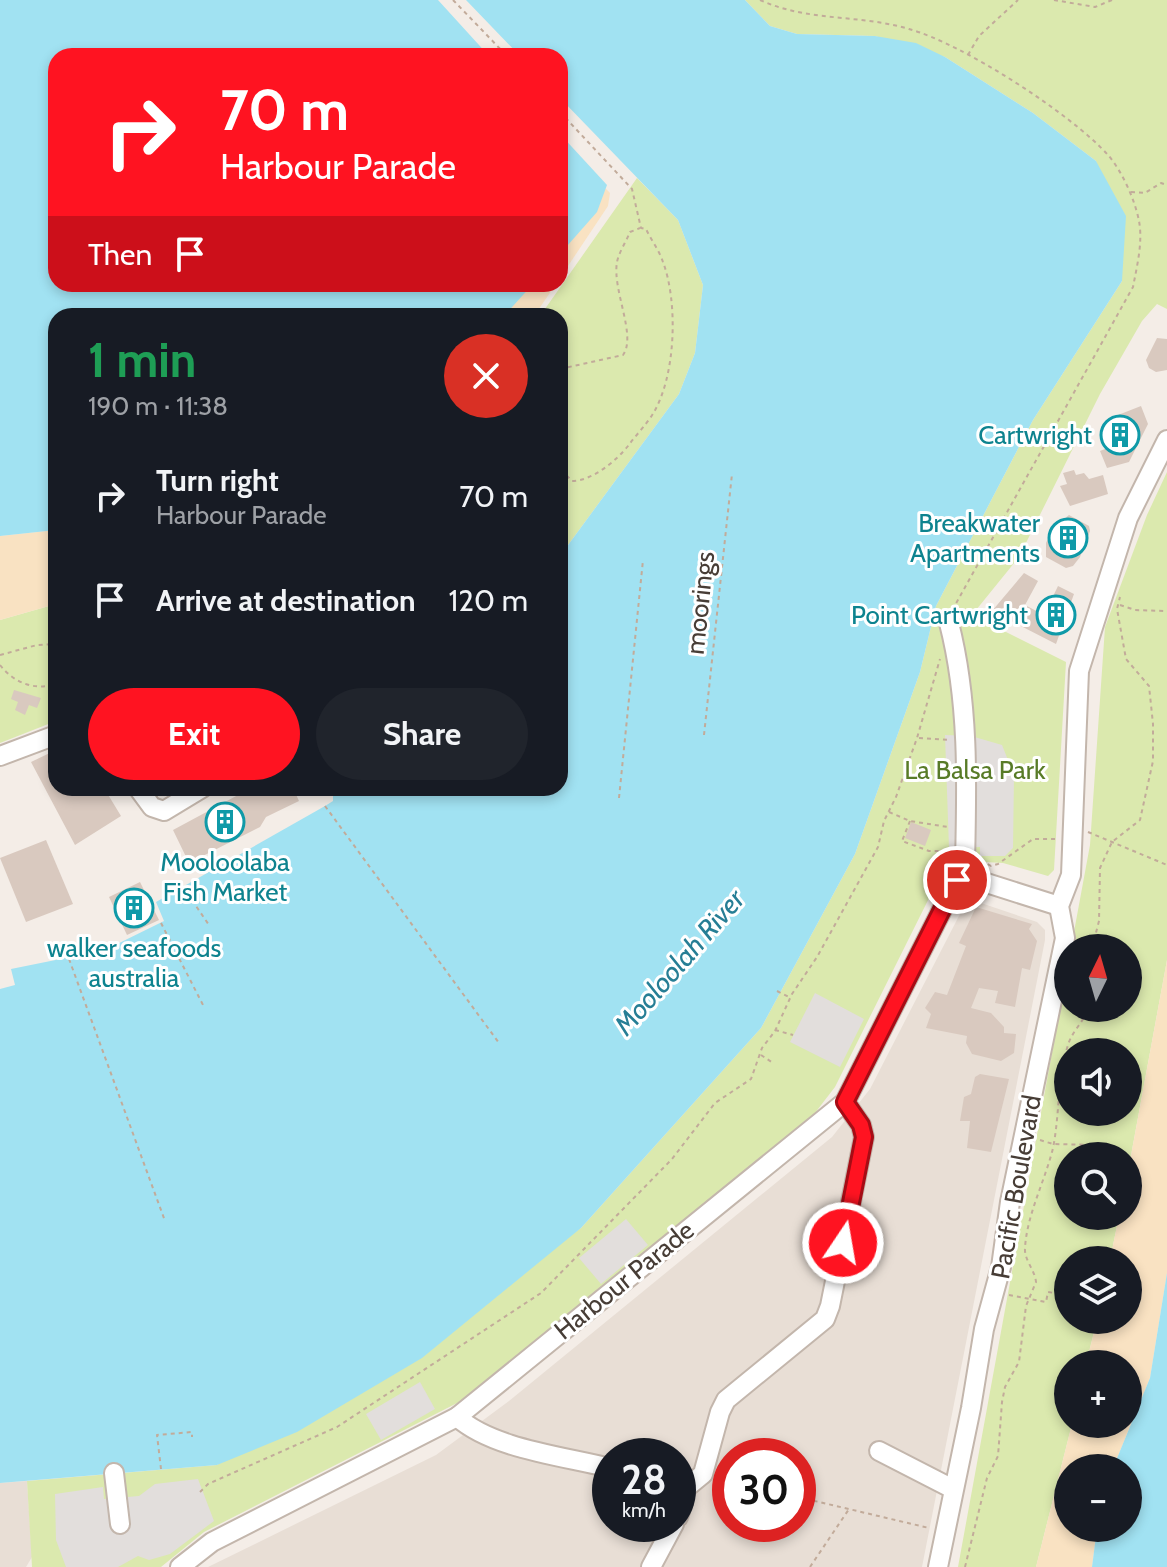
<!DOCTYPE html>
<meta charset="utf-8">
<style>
body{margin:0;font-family:Cabin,sans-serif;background:#20242c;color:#f1f3f6;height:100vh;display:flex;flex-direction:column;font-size:30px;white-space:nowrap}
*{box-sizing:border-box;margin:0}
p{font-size:26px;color:#9ea1a6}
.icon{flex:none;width:44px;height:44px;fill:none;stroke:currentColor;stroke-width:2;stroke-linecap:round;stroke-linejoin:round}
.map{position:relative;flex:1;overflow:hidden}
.side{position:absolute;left:48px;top:308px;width:520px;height:488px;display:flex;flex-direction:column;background:#171b24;border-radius:24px;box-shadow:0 4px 12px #0003}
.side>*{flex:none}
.top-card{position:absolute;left:48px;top:48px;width:520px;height:244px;border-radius:24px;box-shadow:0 4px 12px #0003;background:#ff1321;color:#fff;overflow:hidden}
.needle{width:52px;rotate:5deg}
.fabs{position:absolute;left:1054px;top:934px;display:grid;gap:16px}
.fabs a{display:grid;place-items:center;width:88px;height:88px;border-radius:50%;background:#171b24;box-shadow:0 4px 12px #0003;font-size:40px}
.speed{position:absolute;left:592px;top:1438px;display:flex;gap:16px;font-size:40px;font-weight:700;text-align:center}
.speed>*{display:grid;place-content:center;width:104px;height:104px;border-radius:50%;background:#171b24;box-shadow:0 4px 12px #0003;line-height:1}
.speed small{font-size:20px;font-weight:400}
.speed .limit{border:12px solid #d22;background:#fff;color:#111}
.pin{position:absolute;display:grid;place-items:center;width:68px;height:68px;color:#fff;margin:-34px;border:4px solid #fff;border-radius:50%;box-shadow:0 2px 8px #0007}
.me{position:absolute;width:88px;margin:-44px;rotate:12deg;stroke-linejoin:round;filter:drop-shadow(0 0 6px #0008)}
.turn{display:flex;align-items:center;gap:28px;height:168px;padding:0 40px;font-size:36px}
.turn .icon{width:104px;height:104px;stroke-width:2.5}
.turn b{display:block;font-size:56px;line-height:68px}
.then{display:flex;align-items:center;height:76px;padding:0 40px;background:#0003;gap:16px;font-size:30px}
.round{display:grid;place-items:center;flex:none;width:84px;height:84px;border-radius:42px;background:#20242c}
.headline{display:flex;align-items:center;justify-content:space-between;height:136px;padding:0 40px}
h1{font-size:48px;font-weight:700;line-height:60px;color:#1e9e55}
.cta{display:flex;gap:16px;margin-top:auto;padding:16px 40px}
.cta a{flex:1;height:92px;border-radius:48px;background:#ff1321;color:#fff;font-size:32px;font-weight:700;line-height:92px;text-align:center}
.cta a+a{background:#20242c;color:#f1f3f6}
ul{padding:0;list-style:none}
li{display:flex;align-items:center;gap:24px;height:104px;padding:0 40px}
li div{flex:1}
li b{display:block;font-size:30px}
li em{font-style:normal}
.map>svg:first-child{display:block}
</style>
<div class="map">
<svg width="1167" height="1567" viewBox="0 0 1167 1567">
<rect width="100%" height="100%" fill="#f4ede7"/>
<g fill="#e8ded5" fill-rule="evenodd">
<path d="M978 902 1037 922 1045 930V940L922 1567H208L436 1455 509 1401 832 1137 870 1089 963 908ZM610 1456H678V1524H610ZM730 1456H798V1524H730Z"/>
<path d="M27 1481 32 1557 26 1567H0V1483Z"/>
</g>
<g fill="#dbe9ae" fill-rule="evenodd">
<path d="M745 0H1167V309L1157 304 1142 321 1100 394 1019 557 972 615 1066 662 1054 870 1048 876 1003 863 948 860 835 1087 808 1122 465 1399 204 1532 161 1567H32L27 1481 217 1465 581 1228 761 1028 855 854 920 672 936 606 1033 420 1122 281 1096 161 1033 113 945 57 875 36 797 34 770 26Z"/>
<path d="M637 178 678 220 703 285 695 353 679 394 560 556V316H540Z"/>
<path d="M1167 472V960L1132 1150 1128 1172V1156H1068V1216H1119L1110 1260H1068V1320H1097L1086 1364H1068V1424H1072L1036 1567H958L1068 965V1008H1128V948H1071L1090 845 1105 627 1147 515ZM1068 1052H1128V1112H1068Z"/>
<path d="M56 604V721L0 743V620Z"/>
</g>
<g fill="#f9e2c2">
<path d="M560 141 610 193 608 206 560 278Z"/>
<path d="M496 284H556L534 316H475Z"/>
<path d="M56 530V604L0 620V536Z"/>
<path d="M1167 960V1273L1150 1378 1113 1468H1068V1528H1097L1092 1567H1036L1072 1424H1128V1364H1086L1097 1320H1128V1260H1110L1119 1216H1128V1172Z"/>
</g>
<g fill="#e2dedc">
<path d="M945 735 971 736 1002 745 1014 775 1013 848 1005 856H980V847L949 848Z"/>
<path d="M815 993 864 1019 840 1067 790 1042Z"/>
<path d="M626 1219 648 1245 601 1284 579 1258Z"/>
<path d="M420 1382 435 1409 381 1440 366 1414Z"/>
<path d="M198 1479 214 1521 170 1554 149 1560 138 1556 118 1567H66L56 1540 55 1494 103 1487 104 1499 139 1496 155 1484Z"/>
</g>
<g fill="#a1e2f2">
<path d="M0 0H438L489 56H56V284H533L504 316H56V530L0 536Z"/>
<path d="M466 0H745L770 26 797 34 875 36 916 43 945 57 1033 113 1096 161 1126 216 1122 281 1033 420 936 606 920 672 855 854 761 1028 581 1228 422 1358 297 1432 217 1465 0 1483V989L15 985 11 969 105 950 164 921 156 902 325 806 333 801V788H560V556L679 394 695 353 703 285 678 220 560 98V56H520Z"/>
<path d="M560 134 607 185 597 212 560 254Z"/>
<path d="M1167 1273V1567H1092L1097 1528H1128V1468H1113L1150 1378Z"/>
</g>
<g fill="#d9c9bf">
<path d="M1157 338 1167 339V370L1156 372 1149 368 1146 360Z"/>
<path d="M1141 406 1148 424 1129 462 1107 468 1100 451 1105 449 1103 443 1118 415Z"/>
<path d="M1074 470 1076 475 1084 473 1089 479 1103 475 1108 494 1070 506 1060 486 1067 484 1063 473Z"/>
<path d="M1069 515 1089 526 1090 531 1080 557 1073 566 1066 568 1046 557V543L1053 528Z"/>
<path d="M1024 573 1038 581 1025 605 1044 615 1058 586 1074 594 1056 644 992 611Z"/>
<path d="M14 690 41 698 37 708 29 705 25 715 15 710 18 702 11 699Z"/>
<path d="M56 750V788H104L121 816 75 845 31 762Z"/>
<path d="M251 788H293L299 801 266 817 260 827 189 863 173 830Z"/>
<path d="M911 822 931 830 925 846 905 838Z"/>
<path d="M46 840 73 904 26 922 0 858Z"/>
<path d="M140 882 159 920 127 935 109 897Z"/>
<path d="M976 907 1032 924 1029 929 1037 941 1030 970 1022 968 1015 1007 995 1003 998 991 979 988 971 1008 991 1013 1004 1027V1033L1016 1034 1014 1053 1001 1061 972 1054 966 1043 967 1036 926 1028 931 1014 925 1008 935 992 947 995 966 946 959 943Z"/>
<path d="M980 1074 1009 1079 991 1152 967 1148 970 1121H960L964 1097 971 1094 975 1077Z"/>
</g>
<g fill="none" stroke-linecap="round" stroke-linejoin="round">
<g stroke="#c3b6ac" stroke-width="22">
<g id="minor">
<path d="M949 623C969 701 967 782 965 862"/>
<path d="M0 756 56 735"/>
<path d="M138 788 152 807 164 811 202 788"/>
<path d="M974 879 1059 906"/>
<path d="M457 1417C493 1449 563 1456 610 1468"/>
<path d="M879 1451 953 1489"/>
<path d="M114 1473 120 1524"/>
<path d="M678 1517 683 1502 681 1492 703 1474 720 1412 726 1400 825 1319 830 1306 864 1137 861 1125 845 1102"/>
<path d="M180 1567 212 1542 457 1417 845 1102 957 880"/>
<path d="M651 1567 674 1524"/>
<path d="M938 1567 971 1408 984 1329 1001 1267 1010 1202 1065 938 1059 906 1071 875 1079 671 1128 518 1167 440"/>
</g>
</g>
<g stroke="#c2ab9a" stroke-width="2" stroke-dasharray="4 4" stroke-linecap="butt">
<path d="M453 0 507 56"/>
<path d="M760 0C808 22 859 14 909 29 963 44 1070 113 1108 155 1122 171 1135 200 1139 221 1143 242 1137 266 1133 287L954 607"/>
<path d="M1054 0 1095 7 1112 0"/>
<path d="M968 55 979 36 1018 0"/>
<path d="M560 112 632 189 641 228 646 229C651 240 659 250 663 262 678 302 676 374 654 412 647 424 636 435 628 446 616 461 592 481 572 481L560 469"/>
<path d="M1131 192 1145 193 1161 183 1167 185"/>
<path d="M560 369 623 355C637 336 612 290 617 262 619 252 626 242 630 232L640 228"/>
<path d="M1120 605 1135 610 1167 611"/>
<path d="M0 655 37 645 56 644"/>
<path d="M0 665C14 683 35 691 56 684"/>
<path d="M704 735 732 474"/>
<path d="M919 738 949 740"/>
<path d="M904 775H916"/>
<path d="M455 788 461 795"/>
<path d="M619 798 643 560"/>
<path d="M325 806 499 1043"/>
<path d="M889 812 910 821 948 827"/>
<path d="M910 821 902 841 929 851H948"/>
<path d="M1088 832 1167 865"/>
<path d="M981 860 991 866 998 864 1033 839H1057"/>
<path d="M183 887 209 925"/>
<path d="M161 923 203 1005"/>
<path d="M1092 948 1099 921 1100 868 1112 842 1140 820 1153 761V724L1149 686 1126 659 1117 609 1120 597"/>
<path d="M69 959 165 1221"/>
<path d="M777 991 789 997"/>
<path d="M775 1030 793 1035"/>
<path d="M761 1055 773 1063"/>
<path d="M1040 1140 1053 1144 1099 1145 1124 1152"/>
<path d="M1009 1295 1046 1302 1048 1292 1068 1295"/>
<path d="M161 1469 157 1435 192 1432V1437"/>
<path d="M719 1479 730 1482"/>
<path d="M200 1492 208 1484 337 1427 541 1293 672 1159 715 1103 751 1079 762 1048 775 1031 792 994 817 957 878 847 884 821 896 797 917 738 940 659"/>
<path d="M798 1497 929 1528"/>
<path d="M810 1567 849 1509"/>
<path d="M965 1567 987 1478 998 1456 1002 1402 1005 1387 1019 1362 1026 1306 1036 1282C1035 1270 1024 1260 1025 1248 1027 1214 1045 1181 1053 1148 1060 1113 1057 1079 1068 1045 1072 1031 1084 1022 1088 1008"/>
</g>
<use href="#minor" stroke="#fff" stroke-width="18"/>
</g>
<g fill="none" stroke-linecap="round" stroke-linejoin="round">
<g stroke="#a60c15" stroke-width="20">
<path id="route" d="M843 1243 864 1137 861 1125 845 1102 957 880"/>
</g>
<use href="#route" stroke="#ff1321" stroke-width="14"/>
</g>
<defs>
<g id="building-ring" transform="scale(2)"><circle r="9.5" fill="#fff" stroke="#0f9aa8" stroke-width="1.5"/><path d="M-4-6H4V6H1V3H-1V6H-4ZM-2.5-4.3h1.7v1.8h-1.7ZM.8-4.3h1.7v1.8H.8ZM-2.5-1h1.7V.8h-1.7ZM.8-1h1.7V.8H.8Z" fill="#0f9aa8"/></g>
</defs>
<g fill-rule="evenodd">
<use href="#building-ring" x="1120" y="435"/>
<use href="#building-ring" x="1068" y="538"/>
<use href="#building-ring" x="1056" y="615"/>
<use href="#building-ring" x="225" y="822"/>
<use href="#building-ring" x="134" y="908"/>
</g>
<g text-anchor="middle" stroke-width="6" stroke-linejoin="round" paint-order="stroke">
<g font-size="26" fill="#0d838f" stroke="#fff" text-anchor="end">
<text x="1092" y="444">Cartwright</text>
<text x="1040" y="532">Breakwater<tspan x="1040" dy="30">Apartments</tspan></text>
<text x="1028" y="624">Point Cartwright</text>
<text x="225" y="871" text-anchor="middle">Mooloolaba<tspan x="225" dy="30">Fish Market</tspan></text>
<text x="134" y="957" text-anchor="middle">walker seafoods<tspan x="134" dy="30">australia</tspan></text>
</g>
<g font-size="26" fill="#473d36" stroke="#fff">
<text transform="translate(700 603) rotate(-84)" y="9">moorings</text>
<text transform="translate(1016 1187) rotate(-80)" y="9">Pacific Boulevard</text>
<text transform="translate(624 1280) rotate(-39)" y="9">Harbour Parade</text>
</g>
<g font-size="26" fill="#587b27" stroke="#fff">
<text x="975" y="779">La Balsa Park</text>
</g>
<g font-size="28" font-style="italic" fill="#267e95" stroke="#fff">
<text transform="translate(679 962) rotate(-49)" y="10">Mooloolah River</text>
</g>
</g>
</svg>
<div class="fabs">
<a><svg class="needle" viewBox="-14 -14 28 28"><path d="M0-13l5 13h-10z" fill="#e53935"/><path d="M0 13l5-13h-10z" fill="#9ea1a6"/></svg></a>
<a><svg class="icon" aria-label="sound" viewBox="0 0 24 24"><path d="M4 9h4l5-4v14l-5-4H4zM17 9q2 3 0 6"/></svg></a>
<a><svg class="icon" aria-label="search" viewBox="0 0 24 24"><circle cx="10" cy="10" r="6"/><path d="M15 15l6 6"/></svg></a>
<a><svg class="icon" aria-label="layers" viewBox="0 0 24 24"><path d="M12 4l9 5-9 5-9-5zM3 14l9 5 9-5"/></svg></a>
<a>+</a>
<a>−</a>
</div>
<div class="speed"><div>28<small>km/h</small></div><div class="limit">30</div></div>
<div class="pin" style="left:957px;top:880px;background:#d93025"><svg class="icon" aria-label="arrive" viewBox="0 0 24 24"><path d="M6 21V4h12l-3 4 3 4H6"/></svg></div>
<svg class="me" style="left:843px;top:1243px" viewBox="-20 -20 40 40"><circle r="17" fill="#ff1321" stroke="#fff" stroke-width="3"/><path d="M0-11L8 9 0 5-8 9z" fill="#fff"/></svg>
<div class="top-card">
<div class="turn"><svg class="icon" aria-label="right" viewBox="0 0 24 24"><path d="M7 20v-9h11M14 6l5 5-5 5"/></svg><div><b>70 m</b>Harbour Parade</div></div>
<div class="then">Then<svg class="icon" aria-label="arrive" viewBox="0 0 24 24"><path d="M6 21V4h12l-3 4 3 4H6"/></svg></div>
</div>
<section class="side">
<div class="headline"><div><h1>1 min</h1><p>190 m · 11:38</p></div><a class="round" style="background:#d93025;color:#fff"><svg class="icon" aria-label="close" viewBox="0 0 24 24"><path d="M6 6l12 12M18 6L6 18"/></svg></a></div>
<ul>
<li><svg class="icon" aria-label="right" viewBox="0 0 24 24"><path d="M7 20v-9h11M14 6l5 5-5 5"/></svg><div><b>Turn right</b><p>Harbour Parade</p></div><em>70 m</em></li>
<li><svg class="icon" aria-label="arrive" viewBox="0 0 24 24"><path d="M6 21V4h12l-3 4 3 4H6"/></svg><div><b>Arrive at destination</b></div><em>120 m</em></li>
</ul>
<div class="cta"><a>Exit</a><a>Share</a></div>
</section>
</div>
